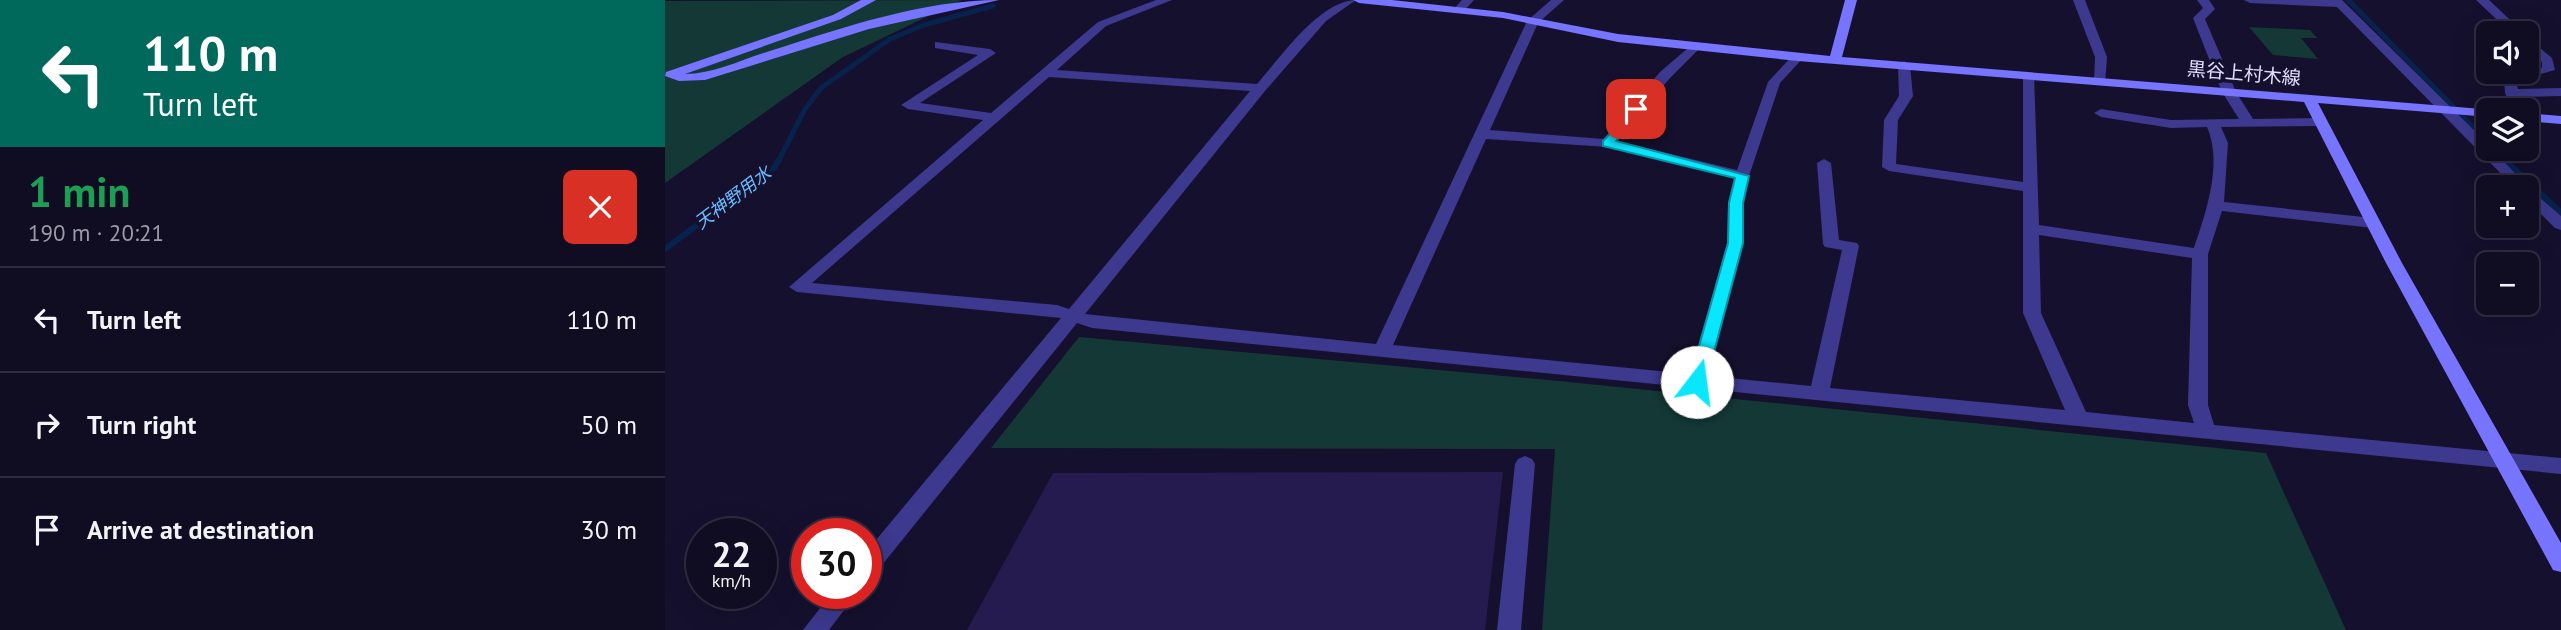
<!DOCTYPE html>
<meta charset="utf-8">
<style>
body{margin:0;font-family:"PT Sans","Noto Sans JP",sans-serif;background:#1e1a2f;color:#f1f3f6;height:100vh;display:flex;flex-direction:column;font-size:26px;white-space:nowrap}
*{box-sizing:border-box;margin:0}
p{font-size:23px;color:#9c9ba5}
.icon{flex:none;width:38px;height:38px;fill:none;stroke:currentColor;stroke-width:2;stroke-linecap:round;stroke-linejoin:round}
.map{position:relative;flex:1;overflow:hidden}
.panel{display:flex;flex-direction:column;background:#100c22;width:665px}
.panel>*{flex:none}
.guide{background:#00695c;color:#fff;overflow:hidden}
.fabs{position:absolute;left:1811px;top:21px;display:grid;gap:14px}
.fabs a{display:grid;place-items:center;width:63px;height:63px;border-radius:10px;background:#100c22;box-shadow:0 7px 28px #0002,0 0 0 2px #302c40;font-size:35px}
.speed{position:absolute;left:21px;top:518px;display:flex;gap:14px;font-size:35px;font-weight:700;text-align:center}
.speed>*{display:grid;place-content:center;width:91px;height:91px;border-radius:50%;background:#100c22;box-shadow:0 7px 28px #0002,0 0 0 2px #302c40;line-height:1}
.speed small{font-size:18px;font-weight:400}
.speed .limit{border:10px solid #d22;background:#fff;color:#111}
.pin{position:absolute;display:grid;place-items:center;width:60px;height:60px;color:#fff;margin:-30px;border-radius:14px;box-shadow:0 4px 10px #0006}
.me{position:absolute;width:77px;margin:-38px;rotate:15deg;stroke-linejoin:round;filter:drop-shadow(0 0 5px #0008)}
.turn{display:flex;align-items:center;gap:24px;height:147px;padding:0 28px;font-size:32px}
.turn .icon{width:91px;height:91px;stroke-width:2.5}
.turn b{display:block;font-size:49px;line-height:60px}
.round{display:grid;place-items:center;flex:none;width:74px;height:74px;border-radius:10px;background:#1e1a2f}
.summary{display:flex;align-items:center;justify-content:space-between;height:119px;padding:0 28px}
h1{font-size:42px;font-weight:700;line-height:52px;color:#1e9e55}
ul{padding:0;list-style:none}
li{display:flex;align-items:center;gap:21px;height:105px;padding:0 28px;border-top:2px solid #302c40}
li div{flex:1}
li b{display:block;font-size:26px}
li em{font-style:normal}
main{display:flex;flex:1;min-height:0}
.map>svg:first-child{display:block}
</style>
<main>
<section class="panel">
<div class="guide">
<div class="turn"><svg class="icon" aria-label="left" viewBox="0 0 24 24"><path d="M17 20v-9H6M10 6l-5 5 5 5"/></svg><div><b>110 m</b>Turn left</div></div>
</div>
<div class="summary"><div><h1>1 min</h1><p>190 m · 20:21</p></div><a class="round" style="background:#d93025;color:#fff"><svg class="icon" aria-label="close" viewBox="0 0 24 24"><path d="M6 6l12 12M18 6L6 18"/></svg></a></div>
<ul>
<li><svg class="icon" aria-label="left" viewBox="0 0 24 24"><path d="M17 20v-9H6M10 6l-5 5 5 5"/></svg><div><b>Turn left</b></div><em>110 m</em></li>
<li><svg class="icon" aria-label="right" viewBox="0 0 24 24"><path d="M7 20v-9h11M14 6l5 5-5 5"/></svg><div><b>Turn right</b></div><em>50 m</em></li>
<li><svg class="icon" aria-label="arrive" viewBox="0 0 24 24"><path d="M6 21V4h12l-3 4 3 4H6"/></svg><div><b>Arrive at destination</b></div><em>30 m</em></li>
</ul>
</section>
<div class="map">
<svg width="1896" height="630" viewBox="0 0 1896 630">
<rect width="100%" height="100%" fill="#15102d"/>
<g fill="#133836">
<path d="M297 0 178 57 0 183V1Z"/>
<path d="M1584 27 1645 30 1652 38H1636L1653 59 1608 55Z"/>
<path d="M414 337 894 381 1601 453 1681 630H877L890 449 326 448Z"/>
</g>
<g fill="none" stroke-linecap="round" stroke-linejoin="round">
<g stroke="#08224e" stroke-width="5">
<path d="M1683 0 1824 143"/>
<path d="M1829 149 1842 162"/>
<path d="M113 162 140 109 156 88 225 39 259 25 328 6"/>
</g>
<g stroke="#08224e" stroke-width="6">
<path d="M1840 160 1896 213"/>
<path d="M0 249 110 167 114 160"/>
</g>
</g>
<path fill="#261b4f" d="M838 472 820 630H302L388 473Z"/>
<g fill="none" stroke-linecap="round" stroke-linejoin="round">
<g fill="#3c398e" fill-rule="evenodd">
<path d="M491 0H507L441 26 392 70 592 84C615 58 655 0 691 0L661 21 600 91 420 314 711 344 862 21 886 0H899L873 23 825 130 939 139 995 72 1030 42 1036 46 1034 49 1005 78 952 141 1072 170 1103 82 1129 54 1139 57 1115 83 1084 176 1079 203 1078 243 1043 376 1146 386 1177 250 1160 247 1158 244 1152 163 1159 159 1166 163 1174 240 1192 243 1194 246 1165 388 1400 410 1358 313V191L1224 171 1217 167 1219 120 1234 96 1233 65 1239 61 1245 65 1248 96 1233 120 1231 164 1358 182V76L1369 73 1374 225 1529 248C1541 212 1558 164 1542 127L1506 128 1436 117 1429 113 1436 109 1506 120 1574 119 1557 92 1528 18 1538 8 1532 0H1544L1550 9 1540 19 1571 92 1588 119 1654 118 1661 122 1654 126 1556 127 1563 143 1559 202 1708 218 1716 223 1708 228 1557 211 1543 254V405L1549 425 1896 458V474L427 328 412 323 209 575 201 577V552L396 318 132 292 124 287 318 120 243 109 236 105 313 55 270 48V42L325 49 331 53 255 103 326 113 433 22ZM384 77 585 91 404 309 392 305 147 283ZM821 139 943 147 1069 178 1063 203 1062 243 1025 374 728 345ZM1374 235 1527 258 1523 405 1529 423 1421 412 1376 313Z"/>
<path d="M797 0H809L797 13H789L787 11Z"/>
<path d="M1408 0H1420L1442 57 1440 84 1435 85 1429 81 1430 57Z"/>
<path d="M1579 0H1677L1824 145V149H1827L1864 188 1896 216V230L1890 228 1862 200V187H1849L1672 7 1585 3Z"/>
<path d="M1811 0H1824L1859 33H1846Z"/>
<path d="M1862 37 1887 58 1890 70 1855 80 1851 82 1853 89 1896 88V96L1855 97 1861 110H1847L1840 93 1839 78 1877 68V62L1862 48Z"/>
<path d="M860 456 867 459 870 464 856 630H832L850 464 853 459Z"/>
<path d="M167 593H192L164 630H138Z"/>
</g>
<g fill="#7774ff" fill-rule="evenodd">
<path d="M196 0H211L176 19 20 74C50 74 80 58 108 50 180 27 258 0 334 0L204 29 40 80 14 81 0 76 1 72 168 15Z"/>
<path d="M688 0H727L838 12 953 34 1165 56 1180 0H1192L1177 57 1829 110H1824V117L1653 103 1737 263 1896 543V572L1888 570 1721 263 1639 102 1133 61 953 42 838 18 694 3Z"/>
<path d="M1862 113 1896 116V124L1862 121Z"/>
</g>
</g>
<path fill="#09e7ff" stroke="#0696a6" stroke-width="2" d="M971 106 977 109 951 141 1084 176 1078 203V243L1041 382 1032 387 1024 382 1063 243 1064 203 1070 178 938 146V141Z"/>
<g text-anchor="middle" stroke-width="7" stroke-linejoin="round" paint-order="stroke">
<g font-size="18" font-style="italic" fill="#6bbbff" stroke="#15102d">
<text transform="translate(68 198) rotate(-37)" y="6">天神野用水</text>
</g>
<g font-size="19" fill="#e1ddff" stroke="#15102d">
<text transform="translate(1579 73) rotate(5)" y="7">黒谷上村木線</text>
</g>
</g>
</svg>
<div class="fabs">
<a><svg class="icon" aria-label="sound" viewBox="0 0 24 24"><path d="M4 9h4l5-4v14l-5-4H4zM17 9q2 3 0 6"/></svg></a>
<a><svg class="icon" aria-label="layers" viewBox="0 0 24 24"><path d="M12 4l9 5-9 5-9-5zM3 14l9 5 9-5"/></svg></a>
<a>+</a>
<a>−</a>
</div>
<div class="speed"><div>22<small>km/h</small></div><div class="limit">30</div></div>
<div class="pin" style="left:971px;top:109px;background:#d93025"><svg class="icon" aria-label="arrive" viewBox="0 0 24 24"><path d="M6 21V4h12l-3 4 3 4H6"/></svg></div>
<svg class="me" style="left:1032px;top:382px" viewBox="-20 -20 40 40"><circle r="19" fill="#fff"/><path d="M0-13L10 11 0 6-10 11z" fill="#09e7ff"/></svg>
</div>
</main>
